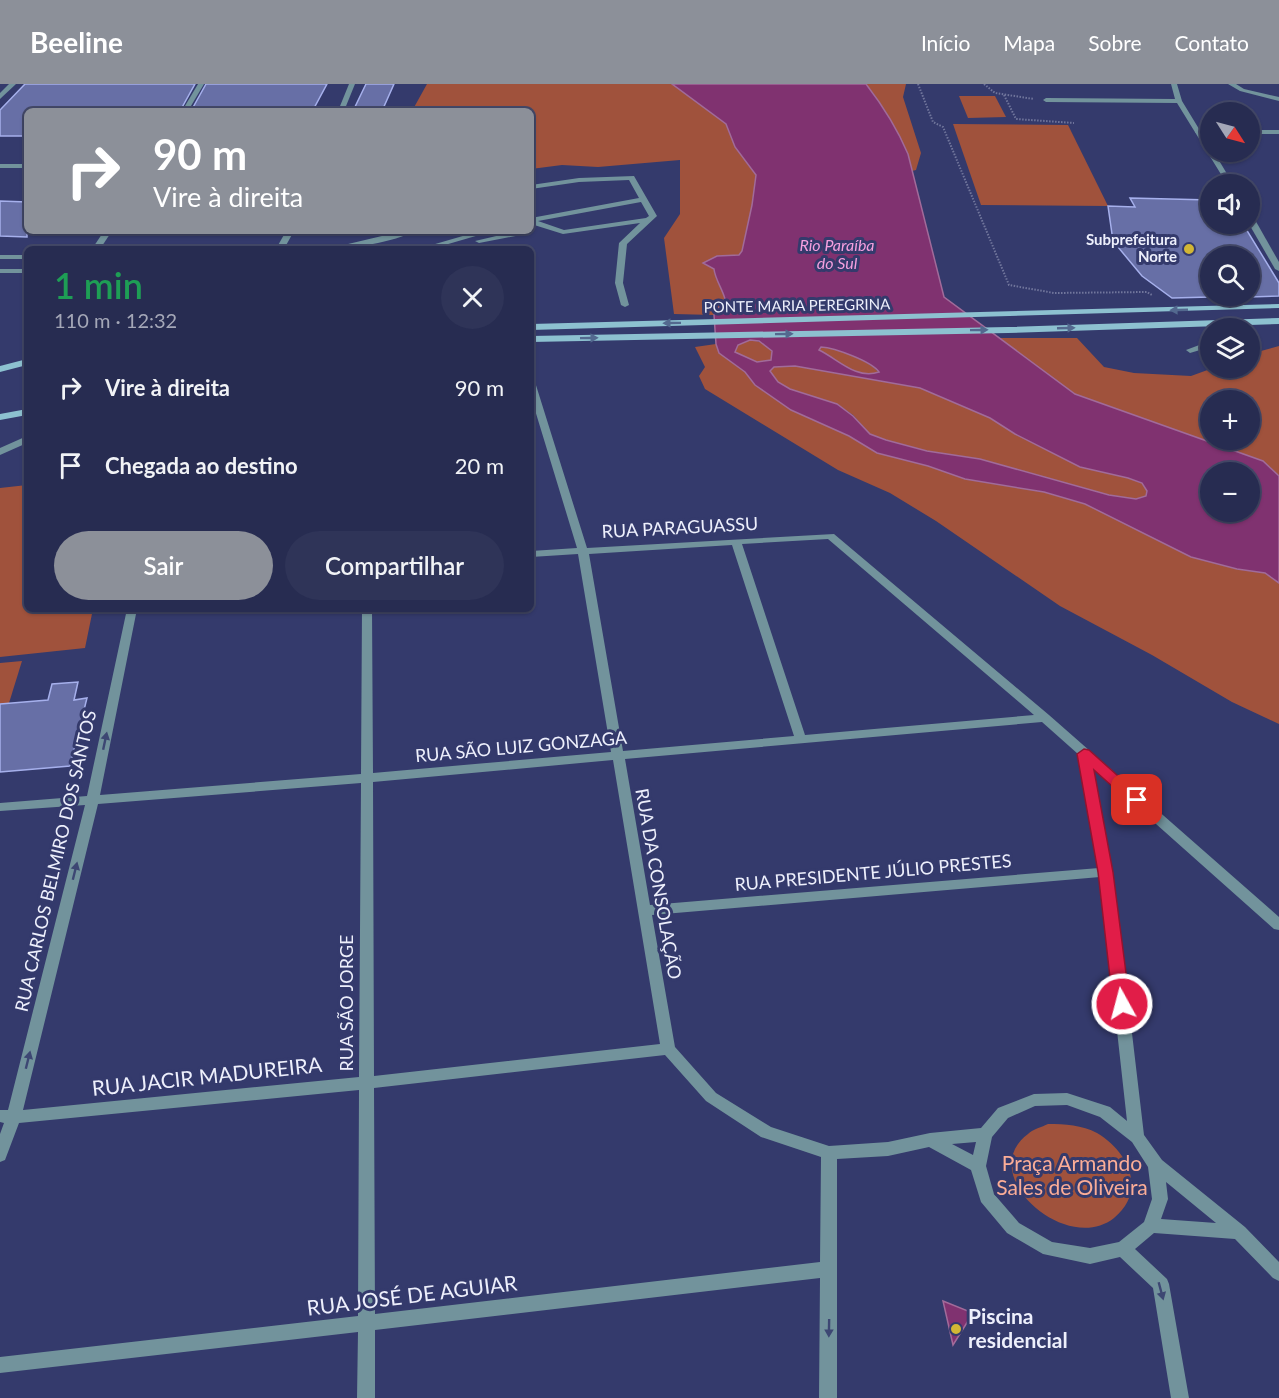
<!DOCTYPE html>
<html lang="pt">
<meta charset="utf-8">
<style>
body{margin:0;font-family:Lato,sans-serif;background:#2f3458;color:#f1f3f6;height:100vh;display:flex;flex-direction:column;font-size:22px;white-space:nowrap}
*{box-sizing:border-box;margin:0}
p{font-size:20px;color:#a4a7b7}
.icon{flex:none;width:33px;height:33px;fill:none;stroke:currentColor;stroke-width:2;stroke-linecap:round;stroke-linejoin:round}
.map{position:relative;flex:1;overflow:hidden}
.sheet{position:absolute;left:24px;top:162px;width:510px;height:366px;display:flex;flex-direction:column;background:#272c51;border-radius:9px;box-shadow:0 2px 4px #0004,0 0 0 2px #434868}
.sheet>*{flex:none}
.hud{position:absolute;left:24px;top:24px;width:510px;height:126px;border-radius:9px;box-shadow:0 2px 4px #0004,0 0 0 2px #434868;background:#8c9099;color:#fff;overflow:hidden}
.needle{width:39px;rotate:126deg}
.fabs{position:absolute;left:1200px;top:18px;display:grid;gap:12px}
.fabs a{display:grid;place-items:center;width:60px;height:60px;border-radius:50%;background:#272c51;box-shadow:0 2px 4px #0004,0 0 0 2px #434868;font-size:30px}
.pin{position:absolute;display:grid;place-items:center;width:51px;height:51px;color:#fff;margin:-26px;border-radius:12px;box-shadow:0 3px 9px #0006}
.me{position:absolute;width:66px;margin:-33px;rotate:353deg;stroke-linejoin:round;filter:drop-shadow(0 0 4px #0008)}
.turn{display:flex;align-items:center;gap:21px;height:126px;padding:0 30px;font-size:27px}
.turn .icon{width:78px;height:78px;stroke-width:2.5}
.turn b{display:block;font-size:42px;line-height:51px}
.round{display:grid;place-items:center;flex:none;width:63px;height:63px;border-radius:32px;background:#2f3458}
.overview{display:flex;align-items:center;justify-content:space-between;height:102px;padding:0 30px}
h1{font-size:36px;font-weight:600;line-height:45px;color:#1e9e55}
.primary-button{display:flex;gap:12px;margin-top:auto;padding:12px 30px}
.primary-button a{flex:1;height:69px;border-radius:36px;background:#8c9099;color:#fff;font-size:24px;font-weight:600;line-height:69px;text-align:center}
.primary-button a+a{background:#2f3458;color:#f1f3f6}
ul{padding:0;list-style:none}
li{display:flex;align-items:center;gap:18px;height:78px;padding:0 30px}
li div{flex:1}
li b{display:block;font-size:22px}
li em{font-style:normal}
header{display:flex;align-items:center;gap:36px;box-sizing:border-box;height:84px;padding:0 30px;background:#8c9099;color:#fff}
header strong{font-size:28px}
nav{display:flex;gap:33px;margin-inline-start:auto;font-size:21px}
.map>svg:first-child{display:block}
</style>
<header>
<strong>Beeline</strong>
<nav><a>Início</a><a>Mapa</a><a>Sobre</a><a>Contato</a></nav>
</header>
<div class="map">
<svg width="1279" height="1314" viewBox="0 0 1279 1314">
<rect width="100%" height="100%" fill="#343a6c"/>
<g fill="#a0523c" fill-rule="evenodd">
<path d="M427 0H672L726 40 735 63 756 91 752 121 742 167 739 171 717 172 704 179 714 185C715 195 722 204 725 215L714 231 674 230 664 154 680 130V76L598 83 562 81 531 85V27H412Z"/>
<path d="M866 0H906L903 13 921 69 916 86 912 87C904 55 886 25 866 0Z"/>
<path d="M959 12H995L1006 33 968 34Z"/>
<path d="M953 40 1068 41 1108 122 981 121Z"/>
<path d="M999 254H1077L1104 283 1134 289 1191 292 1213 284H1250V270L1279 262V392L1263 377 1075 310ZM1210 316H1250V356H1210Z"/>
<path d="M750 256C759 257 767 259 772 268L771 276 757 278 735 268 738 261Z"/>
<path d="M716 260 719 269 745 288 755 301 791 326 849 352 877 369 928 382 965 395 1044 408 1085 420 1191 473 1236 485 1265 489 1279 499V640L1232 618 1152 571 1060 522 936 437 890 409 838 386 705 305 699 292 705 283 695 263Z"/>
<path d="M821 263C835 264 871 277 879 289 856 296 838 276 819 266Z"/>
<path d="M795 282 920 304 990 334 1015 350 1055 370 1097 387 1114 389 1142 399 1147 407 1146 412 1136 415 1109 411 980 375 927 367 886 356 870 350 853 331 837 320 790 305 778 299 770 287 774 283Z"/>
<path d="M27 401V525H93L85 564 0 573V404Z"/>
<path d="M22 577 9 619 0 620V579Z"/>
<path d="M1048 1040C1065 1040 1082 1041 1097 1049 1129 1068 1147 1107 1114 1134 1066 1172 974 1090 1028 1050 1033 1045 1042 1043 1048 1040Z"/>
</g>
<g fill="#803270" stroke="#a16b9a" stroke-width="1.5" fill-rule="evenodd">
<path d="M672 0H866C883 22 897 44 908 70L944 213 1075 310 1263 377 1279 392V499L1265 489 1237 485 1191 473 1085 420 1044 408 965 395 928 382 877 369 849 352 791 326 755 301 745 288 719 269 716 260 714 231 725 215C722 204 715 195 714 185L703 179 717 172 739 171 742 167 752 121 756 91 735 63 726 40ZM750 256 759 257 772 267 771 276 757 278 735 268 738 261ZM821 263C835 264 871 277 879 288 856 296 838 275 819 266ZM795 282 920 304 990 334 1015 350 1080 383 1128 394 1142 399 1147 407 1146 412 1136 415 1109 411 980 375 927 367 886 356 870 350 853 332 837 320 790 305 778 298 770 287 774 283ZM1210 388H1250V428H1210Z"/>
<path d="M943 1217 973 1229 953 1261Z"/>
</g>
<g fill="#676fa6" stroke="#a6b0ec" stroke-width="1.5">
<path d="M25 0H195L180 27H27V52H0V26Z"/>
<path d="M206 0H327L313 26 191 27Z"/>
<path d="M366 0H394L382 27H353Z"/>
<path d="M1130 114 1210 116V140H1243L1279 199V212L1250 213V172H1210V213L1172 214 1142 192 1113 157 1108 122 1135 123Z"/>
<path d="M0 117 27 118V153L0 152Z"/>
<path d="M78 598 74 616 87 614 70 682 0 688V620L48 616 52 600Z"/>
</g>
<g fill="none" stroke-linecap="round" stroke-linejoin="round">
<g stroke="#71769c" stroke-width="2" stroke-dasharray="1.5 1.5" stroke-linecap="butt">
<path d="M918 0 933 38 943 43 1009 201 1054 209 1147 208 1152 211"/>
<path d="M984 0 995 9 1034 15"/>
<path d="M1004 11 1016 35 1074 39"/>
</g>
<g fill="#72939c" fill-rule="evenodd">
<path d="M9 0H16L0 15V9Z"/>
<path d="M198 0H204L188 27H182Z"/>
<path d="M349 0H355L344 27H338Z"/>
<path d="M1198 46H1210V50L1196 49 1195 48Z"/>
<rect x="1250" y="46" width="29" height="4"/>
<rect x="0" y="80" width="27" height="4"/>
<path d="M104 147H112L100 165H92Z"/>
<path d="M286 147H294L284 165H276Z"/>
<rect x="0" y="171" width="27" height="4"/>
<rect x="0" y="185" width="27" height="4"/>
<path d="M1210 257V263L1190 269 1186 266Z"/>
</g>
<g fill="#72939c" fill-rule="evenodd">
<path d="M1171 0H1177L1182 17 1210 63V68H1214L1233 100H1227L1177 19 1046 18 1043 16 1046 14 1175 15Z"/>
<path d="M1228 0H1236L1244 5 1279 13V17L1240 7Z"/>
<path d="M634 92 657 132 627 160 623 199 629 221 625 223 621 221 615 199 619 159 640 139 563 150 531 140V134L639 114 629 96 579 98 531 105V101L579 94ZM641 118 649 132 646 134 564 146 538 137Z"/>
<path d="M1250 132 1254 134 1279 178V187L1275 185 1249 140Z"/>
<path d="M531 146 532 147 531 149 479 159 475 157 517 147Z"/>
<path d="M403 147H413C398 158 346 165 327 165Z"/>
<path d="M480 147H493L431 165H418Z"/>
<path d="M531 295 535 298 587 464 834 450 1049 631 1279 833V846L1274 845 1092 683 1113 788 1144 1051 1162 1076 1245 1143 1279 1178V1197L1273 1194 1235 1155 1154 1149 1135 1165 1167 1195 1169 1200 1189 1314H1171L1153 1204 1120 1173 1090 1180 1043 1170 1007 1149 981 1118 971 1086 929 1063 888 1072 837 1075V1314H819L820 1194 375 1246V1314H357L358 1248 0 1289V1273L358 1232 359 1006 19 1039 5 1076 0 1078V1050L4 1039 0 1038V1026H8L85 721 0 727V719L87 712 127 525H137L100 711 361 690 362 525H372L373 689 611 668 578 470 531 473V467L577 464 531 313ZM828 455 1034 631 805 651 742 460ZM732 461 794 652 623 667 589 470ZM1042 638 1078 670 1099 784 650 821 625 675ZM613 676 660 960 374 992 373 698ZM361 699 359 993 23 1026 98 720ZM1100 793 1127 1037 1110 1023 1067 1009 1034 1010 998 1024 981 1044 930 1049 888 1058 829 1062 771 1043 716 1009 675 963 652 831ZM665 971 706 1017 761 1053 821 1073 820 1178 375 1230 374 1004ZM1067 1021 1100 1033 1132 1058 1148 1083 1152 1115 1144 1138 1119 1158 1090 1164 1052 1158 1019 1139 994 1110 986 1082 992 1053 1008 1034 1035 1022ZM976 1058 973 1071 952 1060ZM1166 1098 1216 1139 1161 1135 1168 1115Z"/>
</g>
<path fill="#72939c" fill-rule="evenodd" d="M27 352V359L0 371V364Z"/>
<g fill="#8dc1d0" fill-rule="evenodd">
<path d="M1279 220V224L531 246V240Z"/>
<path d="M1279 234V240L1008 249 531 258V252L1008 243Z"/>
<path d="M27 275V281L0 288V282Z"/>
<path d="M27 325V331L0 336V330Z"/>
</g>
</g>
<defs><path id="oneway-solid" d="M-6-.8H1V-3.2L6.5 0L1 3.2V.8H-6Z" transform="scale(1.5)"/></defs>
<g fill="#53698f">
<use href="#oneway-solid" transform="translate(1179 226) rotate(178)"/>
<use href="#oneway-solid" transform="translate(672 239) rotate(179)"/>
<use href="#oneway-solid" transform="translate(1066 244) rotate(-2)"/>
<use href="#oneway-solid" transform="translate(979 246) rotate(-1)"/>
<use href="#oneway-solid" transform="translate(784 250) rotate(-1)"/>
<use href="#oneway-solid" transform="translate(589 254) rotate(-1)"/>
</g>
<g fill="#3d4773">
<use href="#oneway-solid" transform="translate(105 657) rotate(-78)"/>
<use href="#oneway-solid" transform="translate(75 787) rotate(-76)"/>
<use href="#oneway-solid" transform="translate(28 976) rotate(-76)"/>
<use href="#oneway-solid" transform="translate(1161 1207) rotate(75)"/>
<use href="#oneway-solid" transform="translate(829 1244) rotate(91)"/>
</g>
<path fill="#e11d48" stroke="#92132f" stroke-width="1.5" d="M1084 665 1089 666 1145 716 1142 720H1132L1094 686 1113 788 1130 920 1127 925 1122 927 1116 925 1113 920 1098 788 1077 670Z"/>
<g fill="#d2b635" stroke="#343a6c" stroke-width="2">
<circle cx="1189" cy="165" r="6"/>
<circle cx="956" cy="1245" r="6"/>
</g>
<g text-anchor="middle" stroke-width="6" stroke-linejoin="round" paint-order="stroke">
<g font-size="15" font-weight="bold" fill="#edeffc" stroke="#343a6c" text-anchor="end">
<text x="1177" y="161">Subprefeitura<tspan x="1177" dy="17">Norte</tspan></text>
</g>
<g font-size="15" fill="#edeffc" stroke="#343a6c">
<text transform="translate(797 222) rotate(-1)" y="5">PONTE MARIA PEREGRINA</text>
</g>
<g font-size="16" font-style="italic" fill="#f59fdf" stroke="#343a6c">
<text x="837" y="167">Rio Paraíba<tspan x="837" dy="18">do Sul</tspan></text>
</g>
<g font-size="18" fill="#edeffc" stroke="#343a6c">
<text transform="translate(680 444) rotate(-3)" y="6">RUA PARAGUASSU</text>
<text transform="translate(521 663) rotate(-5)" y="6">RUA SÃO LUIZ GONZAGA</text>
<text transform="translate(56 777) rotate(-77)" y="6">RUA CARLOS BELMIRO DOS SANTOS</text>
<text transform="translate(873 789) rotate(-5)" y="6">RUA PRESIDENTE JÚLIO PRESTES</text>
<text transform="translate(658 800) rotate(80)" y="6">RUA DA CONSOLAÇÃO</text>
<text transform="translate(347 919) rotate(-90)" y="6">RUA SÃO JORGE</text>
</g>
<g font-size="21" fill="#edeffc" stroke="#343a6c">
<text transform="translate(207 993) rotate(-6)" y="7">RUA JACIR MADUREIRA</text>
<text transform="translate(412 1212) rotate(-7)" y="7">RUA JOSÉ DE AGUIAR</text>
</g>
<g font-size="21" fill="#fbad97" stroke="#343a6c">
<text x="1072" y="1087">Praça Armando<tspan x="1072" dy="24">Sales de Oliveira</tspan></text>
</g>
<g font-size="21" font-weight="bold" fill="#edeffc" stroke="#343a6c" text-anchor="start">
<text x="968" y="1240">Piscina<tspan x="968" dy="24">residencial</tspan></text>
</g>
</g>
</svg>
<div class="fabs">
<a><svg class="needle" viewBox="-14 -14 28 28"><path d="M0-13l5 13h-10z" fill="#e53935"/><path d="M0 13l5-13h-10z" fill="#a4a7b7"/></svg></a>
<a><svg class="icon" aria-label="sound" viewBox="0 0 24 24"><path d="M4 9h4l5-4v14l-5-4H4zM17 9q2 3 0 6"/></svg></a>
<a><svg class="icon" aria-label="search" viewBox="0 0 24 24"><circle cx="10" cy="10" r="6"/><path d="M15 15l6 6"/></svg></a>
<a><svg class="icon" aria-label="layers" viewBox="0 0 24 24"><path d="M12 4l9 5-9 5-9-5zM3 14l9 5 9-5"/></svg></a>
<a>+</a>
<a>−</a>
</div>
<div class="pin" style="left:1137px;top:716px;background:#d93025"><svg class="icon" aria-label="arrive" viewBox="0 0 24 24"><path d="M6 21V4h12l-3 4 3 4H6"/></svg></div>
<svg class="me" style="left:1122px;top:920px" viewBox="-20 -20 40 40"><circle r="17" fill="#e11d48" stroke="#fff" stroke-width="3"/><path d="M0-11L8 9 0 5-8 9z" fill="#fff"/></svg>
<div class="hud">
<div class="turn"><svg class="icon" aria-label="right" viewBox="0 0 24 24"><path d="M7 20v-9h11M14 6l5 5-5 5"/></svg><div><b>90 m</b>Vire à direita</div></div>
</div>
<section class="sheet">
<div class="overview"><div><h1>1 min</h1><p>110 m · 12:32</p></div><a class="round"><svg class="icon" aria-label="close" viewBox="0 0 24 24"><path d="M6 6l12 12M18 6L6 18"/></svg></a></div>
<ul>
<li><svg class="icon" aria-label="right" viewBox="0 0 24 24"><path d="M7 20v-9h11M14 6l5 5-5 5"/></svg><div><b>Vire à direita</b></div><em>90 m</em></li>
<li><svg class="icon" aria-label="arrive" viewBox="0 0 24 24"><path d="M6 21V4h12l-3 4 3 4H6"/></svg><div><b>Chegada ao destino</b></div><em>20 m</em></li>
</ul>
<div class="primary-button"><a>Sair</a><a>Compartilhar</a></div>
</section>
</div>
